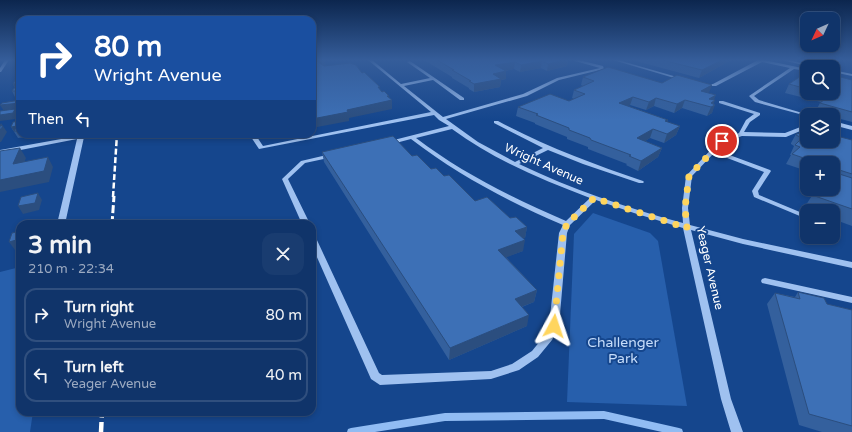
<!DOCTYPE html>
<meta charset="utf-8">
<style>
body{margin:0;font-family:"Varela Round",sans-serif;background:#193c70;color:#f1f3f6;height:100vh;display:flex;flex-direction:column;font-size:15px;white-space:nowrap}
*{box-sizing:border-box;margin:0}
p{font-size:13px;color:#9caac1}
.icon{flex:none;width:22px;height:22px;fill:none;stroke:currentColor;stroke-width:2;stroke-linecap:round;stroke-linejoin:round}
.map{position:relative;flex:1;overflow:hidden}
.sheet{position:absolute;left:16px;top:220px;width:300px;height:196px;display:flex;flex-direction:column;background:#10346a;border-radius:12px;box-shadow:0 2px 6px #0003,0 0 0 1px #304f7e}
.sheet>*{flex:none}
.top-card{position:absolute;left:16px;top:16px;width:300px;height:122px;border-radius:12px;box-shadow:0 2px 6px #0003,0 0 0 1px #304f7e;background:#1a4fa0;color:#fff;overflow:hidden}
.needle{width:26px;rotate:226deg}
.tools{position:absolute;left:800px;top:12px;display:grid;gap:8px}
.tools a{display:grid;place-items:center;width:40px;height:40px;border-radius:8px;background:#10346a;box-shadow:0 2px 6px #0003,0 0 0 1px #304f7e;font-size:20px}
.pin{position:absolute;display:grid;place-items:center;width:34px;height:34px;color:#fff;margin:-17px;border:2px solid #fff;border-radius:50%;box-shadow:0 1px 4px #0007}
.me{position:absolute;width:44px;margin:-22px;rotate:5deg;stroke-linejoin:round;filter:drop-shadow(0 0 3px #0008)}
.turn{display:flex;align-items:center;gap:14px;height:84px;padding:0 12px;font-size:18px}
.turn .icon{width:52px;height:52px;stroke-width:2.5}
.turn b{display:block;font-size:28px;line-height:34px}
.then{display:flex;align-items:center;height:38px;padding:0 12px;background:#0003;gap:8px;font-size:15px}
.round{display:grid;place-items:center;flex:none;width:42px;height:42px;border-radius:12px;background:#193c70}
.overview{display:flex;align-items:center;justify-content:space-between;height:68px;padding:0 12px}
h1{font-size:24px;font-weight:700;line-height:30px}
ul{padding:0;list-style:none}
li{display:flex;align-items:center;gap:12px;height:54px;margin:0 8px 6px;padding:0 4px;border:2px solid #304f7e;border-radius:12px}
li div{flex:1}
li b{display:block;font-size:15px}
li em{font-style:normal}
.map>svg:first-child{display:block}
</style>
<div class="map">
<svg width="852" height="432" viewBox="0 0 852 432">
<rect width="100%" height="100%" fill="#15468d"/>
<g fill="#275fac">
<path d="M593 213 650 233 658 241 687 406 567 402 574 234Z"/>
<path d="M20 267V412H33L30 432H0V272Z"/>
</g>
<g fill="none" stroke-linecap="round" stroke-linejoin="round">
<path fill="#91bcf3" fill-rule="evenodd" d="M604 411 679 428 682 429 683 432H662L604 419 445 421 375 432H347L348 429 351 428 445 413Z"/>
<g fill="#9fc1f0" fill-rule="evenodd">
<path d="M5 60H9L1 72H0V68Z"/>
<path d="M368 60H372L401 84 430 78 407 62 410 61 464 98V100H460L433 80 404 86 443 117 523 94 557 78 600 68 575 61 574 60H579L603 66 604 69 559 80 527 96 446 119 478 142 515 162 543 148 494 123V121H498C544 146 593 164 643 181L644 182 643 183H639L583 164 548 150 519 164C571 189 627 208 683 223L682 208 686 176 720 140 739 133 746 120 754 114 719 103V101H723L760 113V115L750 122 744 132 785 133 803 126H807V130L805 129 786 137 742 136 724 142 716 150 770 170 771 171 758 191 759 195 807 215V219L754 197 752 191 764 172 714 153 692 176 688 208 690 225 743 239 852 262V268L743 244 691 230 731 399 743 432H731L721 399 683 228 634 213 596 200 570 225 567 233 559 326 552 340 538 357 519 370 491 379 380 385 371 379 312 246V236L316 238 379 373 382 375 491 371 512 364 532 351 545 335 549 326 559 233 563 225C509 202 458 175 411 139L388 145 385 143 386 142 449 126 439 120 434 115 259 149 249 134H255L263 146 431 112ZM452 129C494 160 541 179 590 198L566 221C513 198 462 173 416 138Z"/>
<path d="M613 60H618L684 79 681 80Z"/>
<path d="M758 60H764L807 69V71L794 69 754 96 759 100 809 115H807V116L755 102 749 96 790 68 762 62 716 86H704L702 85 704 84H713Z"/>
<path d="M782 60H788L819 67H811Z"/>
<path d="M833 70 852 74V76L833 72Z"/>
<path d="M833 121 852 126V130L833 125Z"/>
<path d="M78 134H84V137L65 224H57L77 139 0 154V150L78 136Z"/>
<path d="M331 154 333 155V157L305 163 288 179 310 224H302L282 179 301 161Z"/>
<path d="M765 278 852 297V303L762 283 761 281 762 279Z"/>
</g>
<path stroke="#fff" stroke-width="2.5" stroke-dasharray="6 2.5" stroke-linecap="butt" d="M113 197 117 134"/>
<path stroke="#fff" stroke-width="3" stroke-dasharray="8 3" stroke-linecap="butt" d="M112 224 114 196"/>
<path stroke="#fff" stroke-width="4.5" stroke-dasharray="10 4.5" stroke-linecap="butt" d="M101 432 102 412"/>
</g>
<g fill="#34609d">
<path d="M424 60H568L567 66 547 71 541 68 520 72 514 69 505 71 506 79 501 80 500 87 474 92 469 89V88L452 78V77Z"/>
<path d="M636 60H731L699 78 636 61Z"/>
<path d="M807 72V93H833L852 80V122L833 117V115H827L815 112 820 103 821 102 785 93 789 84Z"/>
<path d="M583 77 662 83 709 93 714 100V104L712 113 707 116 682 108 674 113 654 106 646 110 630 105 628 106 668 120 667 122 680 126 676 135 664 143 650 138 645 141 662 148 658 157 638 171 626 165 627 164 588 149V147L567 139V137L535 124V123L516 116 518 107 569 101 574 99 572 98 574 90 583 86 581 85Z"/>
<path d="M20 78V97H15L12 91 15 88 13 84Z"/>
<path d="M20 121V134H36L35 136 18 138 11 127Z"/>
<path d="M796 134 852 140V226L833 219V211H811L804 208 815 191 808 189H833V163H807V171L786 164 791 155H790L794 146 791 144V143Z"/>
<path d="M322 152 412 156 431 169 444 176 475 201 527 227 525 238H523V251L506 257 537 290 534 302 522 307 527 326 449 360 324 162Z"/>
<path d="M807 172V189L799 186Z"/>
<path d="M798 292 827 304 852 310V432H822L799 425 767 304 775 293 795 297Z"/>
</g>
<g fill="#2b4e7f">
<path d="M325 60 326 67 318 69 317 61Z"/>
<path d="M564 60H568L567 66 547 71 548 64Z"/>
<path d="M722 60H731L699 78 702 70Z"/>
<path d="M542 61 541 68 520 72 521 65Z"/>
<path d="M515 62 514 69 494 73 495 65Z"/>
<path d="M506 71V79L501 80 500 87 474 92V84L493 74Z"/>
<path d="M20 83V89H16L13 84Z"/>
<path d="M712 85 709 93 701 91Z"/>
<path d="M716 95 713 102 715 100 713 106 715 105 712 113 707 116 711 107 709 99Z"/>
<path d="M387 96H389L390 100H392V109L349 118V121L312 128V119L347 110Z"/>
<path d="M633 97 630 105 617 112 619 103Z"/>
<path d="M656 98 654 106 646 110 649 102Z"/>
<path d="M685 100 682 108 674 113 677 104Z"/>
<path d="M20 103V110H16L18 114H20V121H19L17 118 16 119 0 121V115L4 111 0 105Z"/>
<path d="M1 123 7 132 1 142H0V125Z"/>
<path d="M17 126 14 131 15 133 11 127Z"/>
<path d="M680 126 676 135 664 143 667 134Z"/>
<path d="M653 129 650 138 634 148 637 138Z"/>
<path d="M20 148 26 158 20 174 13 164Z"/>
<path d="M662 148 658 157 638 171 641 161Z"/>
<path d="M48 157 53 167 49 182 0 192V180Z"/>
<path d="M38 193 42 200 39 210 23 214 18 206Z"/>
<path d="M527 227 525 238 514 242 515 231Z"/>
<path d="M20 239V248L15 250 9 242Z"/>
<path d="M525 240 523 251 497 261 498 250Z"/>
<path d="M537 290 534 302 513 310 515 299Z"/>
<path d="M529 315 527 326 449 360 450 348Z"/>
</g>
<g fill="#3d70b6" stroke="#2b4e7f">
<path d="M312 60H325L317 61 324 66 350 63 356 65 362 73 364 72 380 87H378L382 92 384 91 389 96H387L392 100 347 110 348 112 312 119Z"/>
<path d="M437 60H564L548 64 542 61 521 65 515 62 495 65 506 71 493 74 501 79 474 84 469 81H471L452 70H454Z"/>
<path d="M662 60H722L702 70Z"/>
<path d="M608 67 662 83 677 75 712 85 701 91 716 95 709 99 715 100 711 103 715 105 711 107 685 100 677 104 656 98 649 102 633 97 619 103 668 120 665 121 680 126 667 134 653 129 637 138 662 148 641 161 629 156 631 155 591 140 590 138 569 130V128L536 115 538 114 518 107 550 94 569 101 585 94 574 90 594 81 583 77Z"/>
<path d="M807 72V89L789 84Z"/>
<path d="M833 75 852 80V112L820 103 830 95 823 93H833Z"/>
<path d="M20 78V83L13 84 16 79Z"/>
<path d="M20 87V91H12L14 88Z"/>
<path d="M20 100V103L0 105 2 103Z"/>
<path d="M20 107V114H15Z"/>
<path d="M15 109 13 113 0 115V111Z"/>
<path d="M20 121V131H14L17 126 11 127 13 122Z"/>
<path d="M0 126H3L0 130Z"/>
<path d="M807 132V141H833V135L852 140V174L833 168V163H818L792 154 800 147 795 145 802 138 796 135V134Z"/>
<path d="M393 136 412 156 417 155 431 169 436 168 444 176 449 175 475 201 487 197 510 218 516 217 527 227 515 231 525 240 498 250 537 290 515 299 529 315 450 348 322 152Z"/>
<path d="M20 148 13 164 48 157 44 171 0 180V151Z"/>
<path d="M833 172 852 178V209L812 195 816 189H833Z"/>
<path d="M38 193 35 203 18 206 21 197Z"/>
<path d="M20 231V239L9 242 12 233Z"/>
<path d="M798 292 824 298 827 304 852 310V426L809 414 775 293 800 299Z"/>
</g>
<linearGradient id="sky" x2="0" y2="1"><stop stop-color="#0c264e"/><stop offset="0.5" stop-color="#355d9a"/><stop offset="1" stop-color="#355d9a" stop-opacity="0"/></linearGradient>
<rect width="852" height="120" fill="url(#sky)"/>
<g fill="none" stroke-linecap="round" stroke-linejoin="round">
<path stroke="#ffd55e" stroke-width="7" stroke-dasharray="0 12.6" d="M554 326 563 233 567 224 594 198 687 228 685 208 689 176 722 141"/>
</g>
<g text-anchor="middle" stroke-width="4" stroke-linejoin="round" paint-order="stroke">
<g font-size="12" fill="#fff" stroke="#15468d">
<text transform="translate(544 164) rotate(24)" y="4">Wright Avenue</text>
<text transform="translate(710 268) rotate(77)" y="4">Yeager Avenue</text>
</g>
<g font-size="14" fill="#c6ddfb" stroke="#15468d">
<text x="623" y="347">Challenger<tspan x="623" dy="16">Park</tspan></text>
</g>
</g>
</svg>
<div class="tools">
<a><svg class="needle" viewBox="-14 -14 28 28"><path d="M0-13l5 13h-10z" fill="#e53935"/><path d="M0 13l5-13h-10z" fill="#9caac1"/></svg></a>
<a><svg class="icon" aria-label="search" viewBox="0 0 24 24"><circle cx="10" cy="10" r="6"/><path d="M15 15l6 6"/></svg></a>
<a><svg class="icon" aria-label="layers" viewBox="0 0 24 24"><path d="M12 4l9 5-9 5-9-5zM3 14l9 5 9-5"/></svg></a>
<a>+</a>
<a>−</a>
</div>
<div class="pin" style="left:722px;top:141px;background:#d93025"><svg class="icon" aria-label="arrive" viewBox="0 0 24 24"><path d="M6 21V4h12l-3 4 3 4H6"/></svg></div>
<svg class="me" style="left:554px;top:326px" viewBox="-20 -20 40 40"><path d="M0-17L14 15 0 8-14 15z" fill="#ffd55e" stroke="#fff" stroke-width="4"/></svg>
<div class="top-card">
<div class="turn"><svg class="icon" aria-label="right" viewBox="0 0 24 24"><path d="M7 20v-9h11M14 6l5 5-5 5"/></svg><div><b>80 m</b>Wright Avenue</div></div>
<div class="then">Then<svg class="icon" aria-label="left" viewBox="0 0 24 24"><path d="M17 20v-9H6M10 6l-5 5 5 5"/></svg></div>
</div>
<section class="sheet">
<div class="overview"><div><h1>3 min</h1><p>210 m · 22:34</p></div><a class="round"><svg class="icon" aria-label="close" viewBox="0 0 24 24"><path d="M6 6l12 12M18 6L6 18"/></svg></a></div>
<ul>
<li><svg class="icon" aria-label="right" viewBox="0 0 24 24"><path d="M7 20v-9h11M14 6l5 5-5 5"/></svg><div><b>Turn right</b><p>Wright Avenue</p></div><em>80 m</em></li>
<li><svg class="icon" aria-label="left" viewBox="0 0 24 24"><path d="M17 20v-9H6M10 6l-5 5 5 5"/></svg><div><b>Turn left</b><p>Yeager Avenue</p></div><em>40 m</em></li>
</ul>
</section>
</div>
